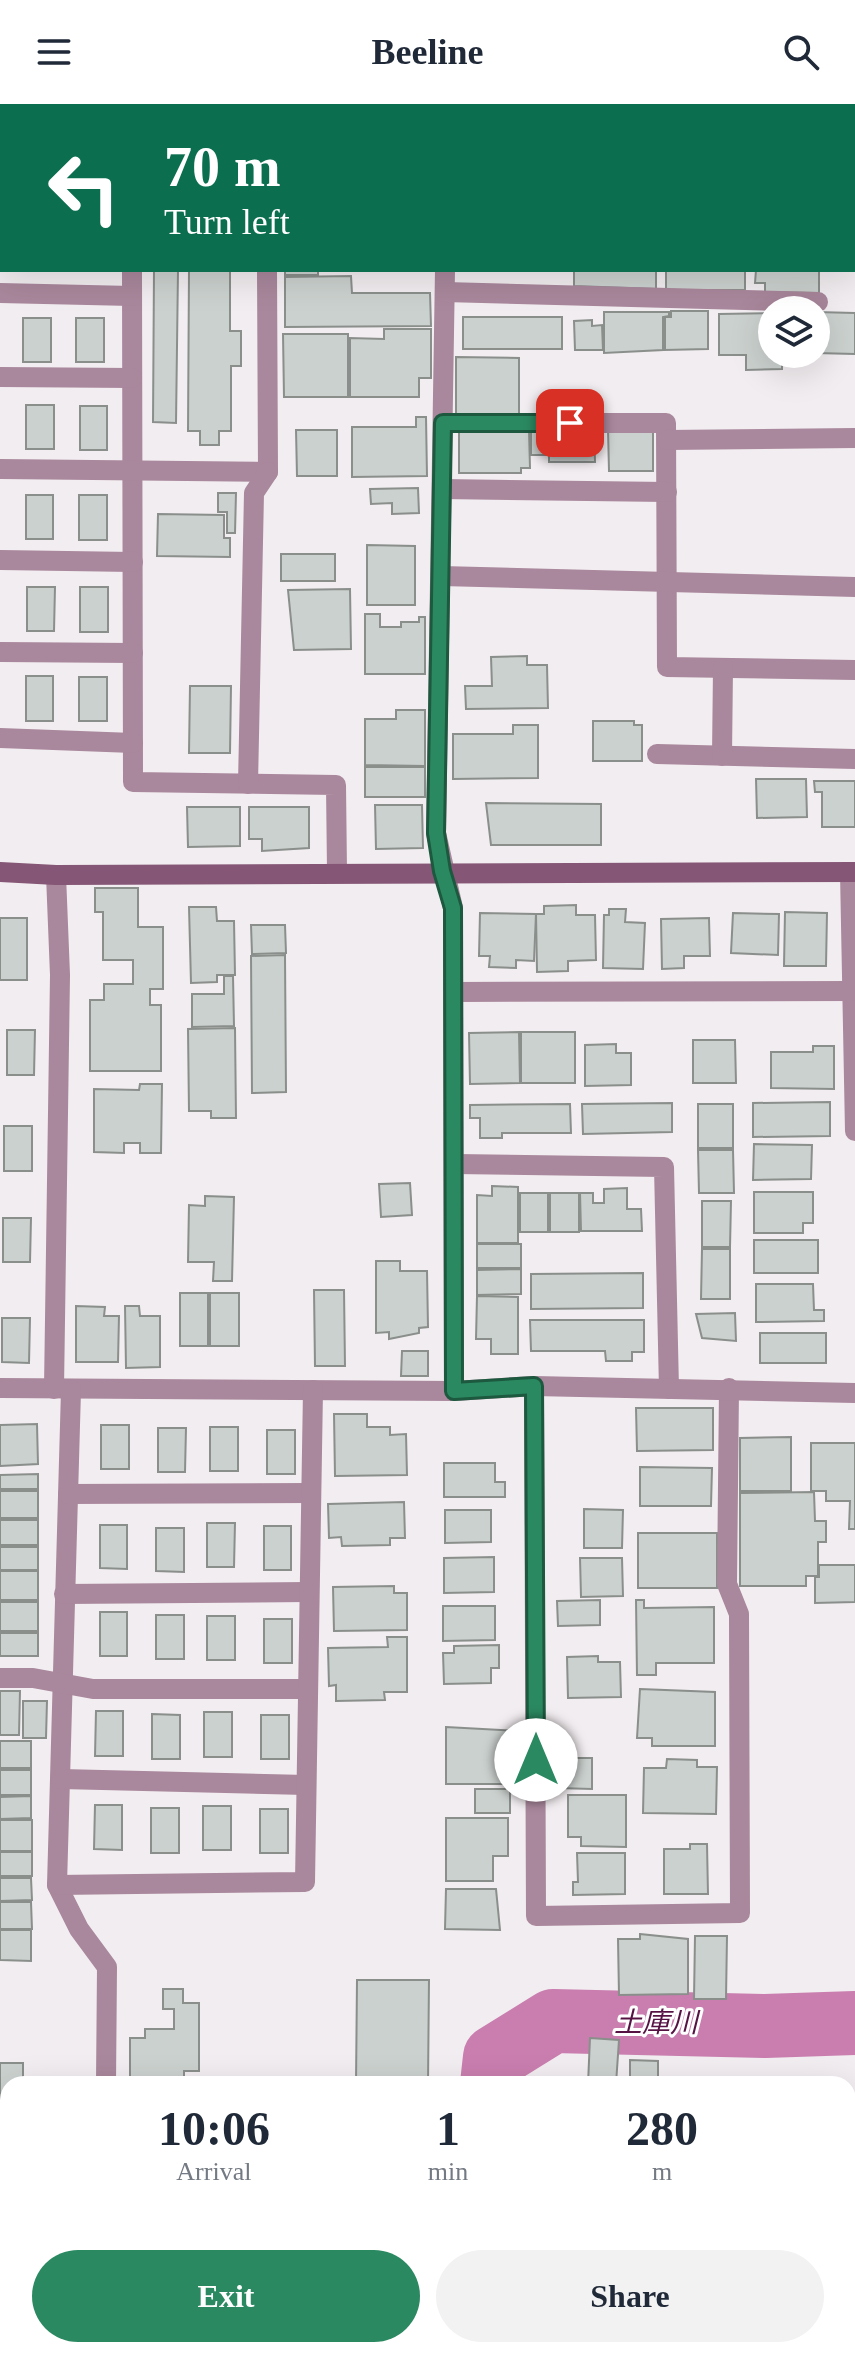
<!DOCTYPE html>
<meta charset="utf-8">
<style>
body{margin:0;font-family:"Times New Roman","Noto Sans JP",serif;background:#f2f2f3;color:#1f2937;height:100vh;display:flex;flex-direction:column;font-size:30px;white-space:nowrap}
*{box-sizing:border-box;margin:0}
p{font-size:26px;color:#747a83}
.icon{flex:none;width:44px;height:44px;fill:none;stroke:currentColor;stroke-width:2;stroke-linecap:round;stroke-linejoin:round}
.map{position:relative;flex:1;overflow:hidden}
.details{position:absolute;left:0px;top:1972px;width:856px;height:282px;display:flex;flex-direction:column;background:#fff;border-radius:24px 24px 0 0;box-shadow:0 8px 32px #0002}
.details>*{flex:none}
.banner{position:absolute;left:0px;top:0px;width:856px;height:168px;box-shadow:0 8px 32px #0002;background:#0b6e4f;color:#fff;overflow:hidden}
.buttons{position:absolute;left:758px;top:192px;display:grid;gap:16px}
.buttons a{display:grid;place-items:center;width:72px;height:72px;border-radius:50%;background:#fff;box-shadow:0 8px 32px #0002;font-size:40px}
.pin{position:absolute;display:grid;place-items:center;width:68px;height:68px;color:#fff;margin:-34px;border-radius:16px;box-shadow:0 4px 12px #0006}
.me{position:absolute;width:88px;margin:-44px;rotate:0deg;stroke-linejoin:round;filter:drop-shadow(0 0 6px #0008)}
.turn{display:flex;align-items:center;gap:28px;height:168px;padding:0 32px;font-size:36px}
.turn .icon{width:104px;height:104px;stroke-width:2.5}
.turn b{display:block;font-size:56px;line-height:68px}
.eta{display:flex;justify-content:space-evenly;align-items:center;height:136px;text-align:center}
.eta b{font-size:48px;font-weight:800;line-height:56px}
.cta{display:flex;gap:16px;margin-top:auto;padding:16px 32px}
.cta a{flex:1;height:92px;border-radius:48px;background:#2b8961;color:#fff;font-size:32px;font-weight:800;line-height:92px;text-align:center}
.cta a+a{background:#f2f2f3;color:#1f2937}
header{display:flex;justify-content:space-between;align-items:center;height:104px;padding:0 32px;background:#fff;font-size:36px;font-weight:800}
.map>svg:first-child{display:block}
</style>
<header><svg class="icon" aria-label="menu" viewBox="0 0 24 24"><path d="M4 6h16M4 12h16M4 18h16"/></svg>Beeline<svg class="icon" aria-label="search" viewBox="0 0 24 24"><circle cx="10" cy="10" r="6"/><path d="M15 15l6 6"/></svg></header>
<div class="map">
<svg width="855" height="2253" viewBox="0 0 855 2253">
<rect width="100%" height="100%" fill="#f2edf0"/>
<g fill="none" stroke-linecap="round" stroke-linejoin="round">
<g stroke="#c97eaf" stroke-width="64">
<path d="M492 1980 495 1953 553 1917 765 1922 855 1919"/>
<path d="M432 2253 433 2246"/>
</g>
</g>
<g fill="#cbd1ce" stroke="#8a8f8c" stroke-width="2">
<rect x="297" y="0" width="94" height="2"/>
<path d="M154 166H178L176 319 153 318Z"/>
<path d="M189 166H230V227H241V262H231V327H219V341H200V327H188Z"/>
<rect x="285" y="166" width="33" height="5"/>
<path d="M574 166H656V185L574 182Z"/>
<rect x="666" y="166" width="79" height="20"/>
<path d="M756 166H819V189L765 188V179H755Z"/>
<path d="M351 172 352 189H430L431 222 285 223V173Z"/>
<path d="M671 207H708V245L665 246V213H671Z"/>
<path d="M604 208H669V212L663 213V246L604 249Z"/>
<path d="M816 208 855 209V250L816 249Z"/>
<path d="M772 209V250H782V265L746 266V251H719V210Z"/>
<rect x="463" y="213" width="99" height="32"/>
<rect x="23" y="214" width="28" height="44"/>
<rect x="76" y="214" width="28" height="44"/>
<path d="M592 216V222L602 221 603 246H575L574 217Z"/>
<path d="M384 225H431V274H419V293H350V234L384 235Z"/>
<path d="M283 230H348V293H284Z"/>
<path d="M456 253 519 254V312H456Z"/>
<rect x="26" y="301" width="28" height="44"/>
<rect x="80" y="302" width="27" height="44"/>
<path d="M416 313H426L427 372 352 373V323H416Z"/>
<path d="M296 326H337V372H297Z"/>
<path d="M529 326 530 364H521V369H459V328Z"/>
<path d="M531 326H594L595 358H549V351H531Z"/>
<path d="M608 326H653V367H609Z"/>
<path d="M418 384 419 409 392 410V399L371 400 370 385Z"/>
<path d="M218 389H236L235 429H227V408H218Z"/>
<rect x="26" y="391" width="27" height="44"/>
<rect x="79" y="391" width="28" height="45"/>
<path d="M158 410 224 411V434H230V453L157 452Z"/>
<path d="M367 441 415 442V501H367Z"/>
<rect x="281" y="450" width="54" height="27"/>
<path d="M27 483H55L54 527H27Z"/>
<rect x="80" y="483" width="28" height="45"/>
<path d="M350 485 351 545 294 546 288 486Z"/>
<path d="M365 510H380V523H401V518H419V513H425V570H365Z"/>
<path d="M527 552V561H547L548 604 466 605 465 582H492L491 553Z"/>
<rect x="26" y="572" width="27" height="45"/>
<rect x="79" y="573" width="28" height="44"/>
<path d="M190 582H231L230 649H189Z"/>
<path d="M396 606H425V662L365 661V615H396Z"/>
<path d="M593 617H634V621H642V657H593Z"/>
<path d="M513 621H538V674L453 675V630H513Z"/>
<rect x="365" y="663" width="60" height="30"/>
<path d="M756 675H806L807 713 757 714Z"/>
<path d="M814 677H855V723H822V688H815Z"/>
<path d="M486 699 601 700V741H491Z"/>
<path d="M375 701H422L423 744 376 745Z"/>
<path d="M187 703H240V742L188 743Z"/>
<path d="M249 703H309V744L262 747V735H249Z"/>
<path d="M95 784H138V823H163V885H150V901H161V967H90V896H104V880H133V856H103V808H95Z"/>
<path d="M576 801V811H595L596 856 568 857V867L537 868 536 810H544V802Z"/>
<path d="M189 803H216L217 817H234L235 871H217V878L191 879Z"/>
<path d="M609 805H626L625 818 645 819 643 865 603 864 604 811H609Z"/>
<path d="M785 808 827 809 826 862H784Z"/>
<path d="M480 809 536 810 534 857 516 856V864L489 863 490 852H479Z"/>
<path d="M733 809 779 810 778 851 731 849Z"/>
<rect x="0" y="814" width="27" height="62"/>
<path d="M709 814 710 852H684V864L662 865 661 815Z"/>
<path d="M251 821H285L286 849 252 850Z"/>
<path d="M285 851 286 988 252 989 251 852Z"/>
<path d="M224 872H233L234 922 192 923V890H224Z"/>
<path d="M235 924 236 1014H211V1007H189L188 925Z"/>
<path d="M7 926H35L34 971H7Z"/>
<path d="M519 928 520 979 470 980 469 929Z"/>
<rect x="521" y="928" width="54" height="51"/>
<path d="M693 936H735L736 979H693Z"/>
<path d="M616 940V949H631V981L585 982V941Z"/>
<path d="M813 942H834V985L771 984V948H813Z"/>
<path d="M140 980H162L161 1049H140V1039H124V1049L94 1048V985L139 986Z"/>
<path d="M830 998V1032L753 1033V999Z"/>
<path d="M672 999V1028L583 1030 582 1000Z"/>
<path d="M570 1000 571 1029H502V1034H480V1014H470V1001Z"/>
<rect x="698" y="1000" width="35" height="44"/>
<rect x="4" y="1022" width="28" height="45"/>
<path d="M754 1040 812 1041 811 1075 753 1076Z"/>
<path d="M698 1046H733L734 1089H699Z"/>
<path d="M410 1079 412 1111 381 1113 379 1080Z"/>
<path d="M492 1082 518 1083V1139H477V1091L492 1092Z"/>
<path d="M627 1084V1105H641L642 1127H581L580 1089H593V1099H604V1085Z"/>
<path d="M754 1088H813V1119H803V1129H754Z"/>
<rect x="520" y="1089" width="28" height="39"/>
<rect x="550" y="1089" width="29" height="39"/>
<path d="M205 1092 234 1093 232 1177H213L214 1158H188L189 1101 205 1102Z"/>
<path d="M702 1097H731L730 1143H702Z"/>
<path d="M3 1114H31L30 1158H3Z"/>
<rect x="754" y="1136" width="64" height="33"/>
<rect x="477" y="1140" width="44" height="24"/>
<path d="M702 1145H730V1195H701Z"/>
<path d="M376 1157H400V1167H427L428 1223 419 1224V1229L389 1235V1228L376 1229Z"/>
<path d="M521 1165V1190L477 1191V1166Z"/>
<path d="M643 1169V1204L531 1205V1170Z"/>
<path d="M756 1180H813L814 1206H824V1217L756 1218Z"/>
<path d="M314 1186H344L345 1262H315Z"/>
<rect x="180" y="1189" width="28" height="53"/>
<rect x="210" y="1189" width="29" height="53"/>
<path d="M477 1192 518 1193V1250H491V1235H476Z"/>
<path d="M76 1202 105 1203 104 1212H119L118 1258H76Z"/>
<path d="M125 1202H139L140 1212H160V1263L126 1264Z"/>
<path d="M735 1209 736 1237 702 1234 696 1210Z"/>
<path d="M2 1214H30L29 1259 2 1258Z"/>
<path d="M530 1216H644V1248H632V1257H606L605 1247H531Z"/>
<rect x="760" y="1229" width="66" height="30"/>
<path d="M402 1247H428V1272H401Z"/>
<path d="M636 1304H713V1346L637 1347Z"/>
<path d="M334 1310H367V1323H390V1331L406 1330 407 1371 335 1372Z"/>
<path d="M37 1320 38 1360 0 1362V1321Z"/>
<rect x="101" y="1321" width="28" height="44"/>
<rect x="210" y="1323" width="28" height="44"/>
<path d="M158 1324H186L185 1368H158Z"/>
<rect x="267" y="1326" width="28" height="44"/>
<path d="M791 1333V1387H740V1334Z"/>
<path d="M811 1339H855V1425H849L850 1397H826V1387H811Z"/>
<path d="M444 1359H495V1378H505V1393H444Z"/>
<path d="M640 1363 712 1364 711 1402H640Z"/>
<path d="M38 1370V1385H0V1371Z"/>
<rect x="0" y="1387" width="38" height="27"/>
<path d="M814 1388 815 1417H826V1438H818V1472H806V1482H740V1389Z"/>
<path d="M404 1398 405 1434H390V1441L342 1442 341 1433 329 1434 328 1400Z"/>
<path d="M584 1405 623 1406 622 1444H584Z"/>
<path d="M445 1406H491V1438L445 1439Z"/>
<rect x="0" y="1416" width="38" height="25"/>
<path d="M207 1419H235L234 1463H207Z"/>
<path d="M100 1421H127V1465L100 1464Z"/>
<rect x="264" y="1422" width="27" height="44"/>
<path d="M156 1424H184V1468L156 1467Z"/>
<rect x="638" y="1429" width="79" height="55"/>
<rect x="0" y="1443" width="38" height="23"/>
<path d="M494 1453V1488L444 1489V1454Z"/>
<path d="M580 1454H622L623 1492 581 1493Z"/>
<path d="M819 1461H855V1498L815 1499V1473H819Z"/>
<rect x="0" y="1467" width="38" height="29"/>
<path d="M394 1482V1489H407V1526L334 1527 333 1483Z"/>
<path d="M600 1496V1521L558 1522 557 1497Z"/>
<path d="M636 1496H644V1504L714 1503V1559H656V1571H637Z"/>
<rect x="0" y="1498" width="38" height="29"/>
<path d="M443 1502H495V1536L443 1537Z"/>
<rect x="100" y="1508" width="27" height="44"/>
<rect x="156" y="1511" width="28" height="44"/>
<rect x="207" y="1512" width="28" height="44"/>
<rect x="264" y="1515" width="28" height="44"/>
<rect x="0" y="1529" width="38" height="23"/>
<path d="M387 1533H407V1588H384L385 1596 336 1597V1581L329 1582 328 1544 388 1543Z"/>
<path d="M499 1541V1564H491V1579L444 1580 443 1549H454V1542Z"/>
<path d="M598 1552V1558H620L621 1593 568 1594 567 1553Z"/>
<path d="M640 1585 715 1588V1642H652V1634H637Z"/>
<path d="M0 1587H20L19 1631H0Z"/>
<path d="M23 1597H47L46 1634H23Z"/>
<path d="M96 1607H123V1652H95Z"/>
<rect x="204" y="1608" width="28" height="45"/>
<path d="M152 1610 180 1611V1655H152Z"/>
<rect x="261" y="1611" width="28" height="44"/>
<path d="M446 1623 518 1627V1680H446Z"/>
<rect x="0" y="1637" width="31" height="27"/>
<path d="M557 1654H592V1685L557 1684Z"/>
<path d="M667 1655 697 1656V1663H717L716 1710 643 1709 644 1664H666Z"/>
<rect x="0" y="1666" width="31" height="25"/>
<rect x="475" y="1685" width="35" height="24"/>
<path d="M568 1691H626V1743L581 1742V1733H568Z"/>
<path d="M31 1692V1714L0 1715V1693Z"/>
<path d="M95 1701H122V1746L94 1745Z"/>
<rect x="203" y="1702" width="28" height="44"/>
<rect x="151" y="1704" width="28" height="45"/>
<rect x="260" y="1705" width="28" height="44"/>
<path d="M446 1714H508V1752H493V1777H446Z"/>
<rect x="0" y="1716" width="32" height="31"/>
<path d="M690 1740H707L708 1790H664V1745H690Z"/>
<rect x="0" y="1748" width="32" height="24"/>
<path d="M577 1749H625V1790L573 1791V1778H578Z"/>
<path d="M0 1774H31L32 1796 0 1797Z"/>
<path d="M446 1785H496L500 1826 445 1825Z"/>
<path d="M0 1798H31L32 1825H0Z"/>
<path d="M0 1826H31V1857L0 1856Z"/>
<path d="M640 1830 688 1835V1890L619 1891 618 1835H640Z"/>
<path d="M695 1832H727L726 1895H694Z"/>
<path d="M357 1876H429L428 1980H356Z"/>
<path d="M163 1885H183V1899H199V1967H184V1974H130V1934H145V1925H174V1905H163Z"/>
<path d="M590 1934 619 1936 616 1980H588Z"/>
<path d="M630 1956 658 1957V1980H630Z"/>
<path d="M0 1959H23V1980H8V2168H0Z"/>
<rect x="848" y="2082" width="7" height="133"/>
<rect x="46" y="2246" width="42" height="7"/>
<path d="M566 2246H598L597 2253H566Z"/>
<path d="M614 2246H649V2253H613Z"/>
</g>
<g fill="none" stroke-linecap="round" stroke-linejoin="round">
<g stroke="#a9879c" stroke-width="20">
<path d="M147 2V0"/>
<path d="M447 2V0"/>
<path d="M854 25H855"/>
<path d="M0 91H2"/>
<path d="M132 166 133 678 336 681 337 768"/>
<path d="M445 166 436 729 453 804 454 1287"/>
<path d="M445 188 818 198"/>
<path d="M0 189 132 192"/>
<path d="M0 273 132 274"/>
<path d="M443 319H666L667 563 855 566"/>
<path d="M667 336 855 334"/>
<path d="M0 365 268 368 267 166"/>
<path d="M442 385 667 388"/>
<path d="M0 456 133 458"/>
<path d="M441 472 855 483"/>
<path d="M0 548 133 549"/>
<path d="M0 634 133 639"/>
<path d="M657 650 855 655"/>
<path d="M722 652 723 564"/>
<path d="M248 680 254 389 268 368"/>
<path d="M850 768 855 1027"/>
<path d="M455 888 852 887"/>
<path d="M455 1060 664 1063 669 1285"/>
<path d="M534 1282 536 1812 740 1809 739 1510 727 1480 729 1284"/>
<path d="M0 1284 454 1287 534 1282 855 1289"/>
<path d="M54 1285 60 871 56 771"/>
<path d="M71 1286 57 1781 79 1825 107 1863 106 1980"/>
<path d="M68 1390 311 1389"/>
<path d="M64 1490 309 1488"/>
<path d="M0 1574H33L93 1585H307"/>
<path d="M61 1675 306 1681"/>
<path d="M57 1781 305 1778 313 1286"/>
<path d="M104 2246V2253"/>
</g>
<path stroke="#855675" stroke-width="20" d="M0 768 56 771 855 768"/>
</g>
<g fill="none" stroke-linecap="round" stroke-linejoin="round">
<g stroke="#1c593f" stroke-width="20">
<path id="route" d="M536 1656 534 1282 454 1287 453 804 442 767 436 729 443 319H570"/>
</g>
<use href="#route" stroke="#2b8961" stroke-width="14"/>
</g>
<g text-anchor="middle" stroke-width="6" stroke-linejoin="round" paint-order="stroke">
<g font-size="28" font-style="italic" fill="#551243" stroke="#fff">
<text x="656" y="1928">土庫川</text>
</g>
</g>
</svg>
<div class="buttons">
<a><svg class="icon" aria-label="layers" viewBox="0 0 24 24"><path d="M12 4l9 5-9 5-9-5zM3 14l9 5 9-5"/></svg></a>
</div>
<div class="pin" style="left:570px;top:319px;background:#d93025"><svg class="icon" aria-label="arrive" viewBox="0 0 24 24"><path d="M6 21V4h12l-3 4 3 4H6"/></svg></div>
<svg class="me" style="left:536px;top:1656px" viewBox="-20 -20 40 40"><circle r="19" fill="#fff"/><path d="M0-13L10 11 0 6-10 11z" fill="#2b8961"/></svg>
<div class="banner">
<div class="turn"><svg class="icon" aria-label="left" viewBox="0 0 24 24"><path d="M17 20v-9H6M10 6l-5 5 5 5"/></svg><div><b>70 m</b>Turn left</div></div>
</div>
<section class="details">
<div class="eta">
<div><b>10:06</b><p>Arrival</p></div>
<div><b>1</b><p>min</p></div>
<div><b>280</b><p>m</p></div>
</div>
<div class="cta"><a>Exit</a><a>Share</a></div>
</section>
</div>
